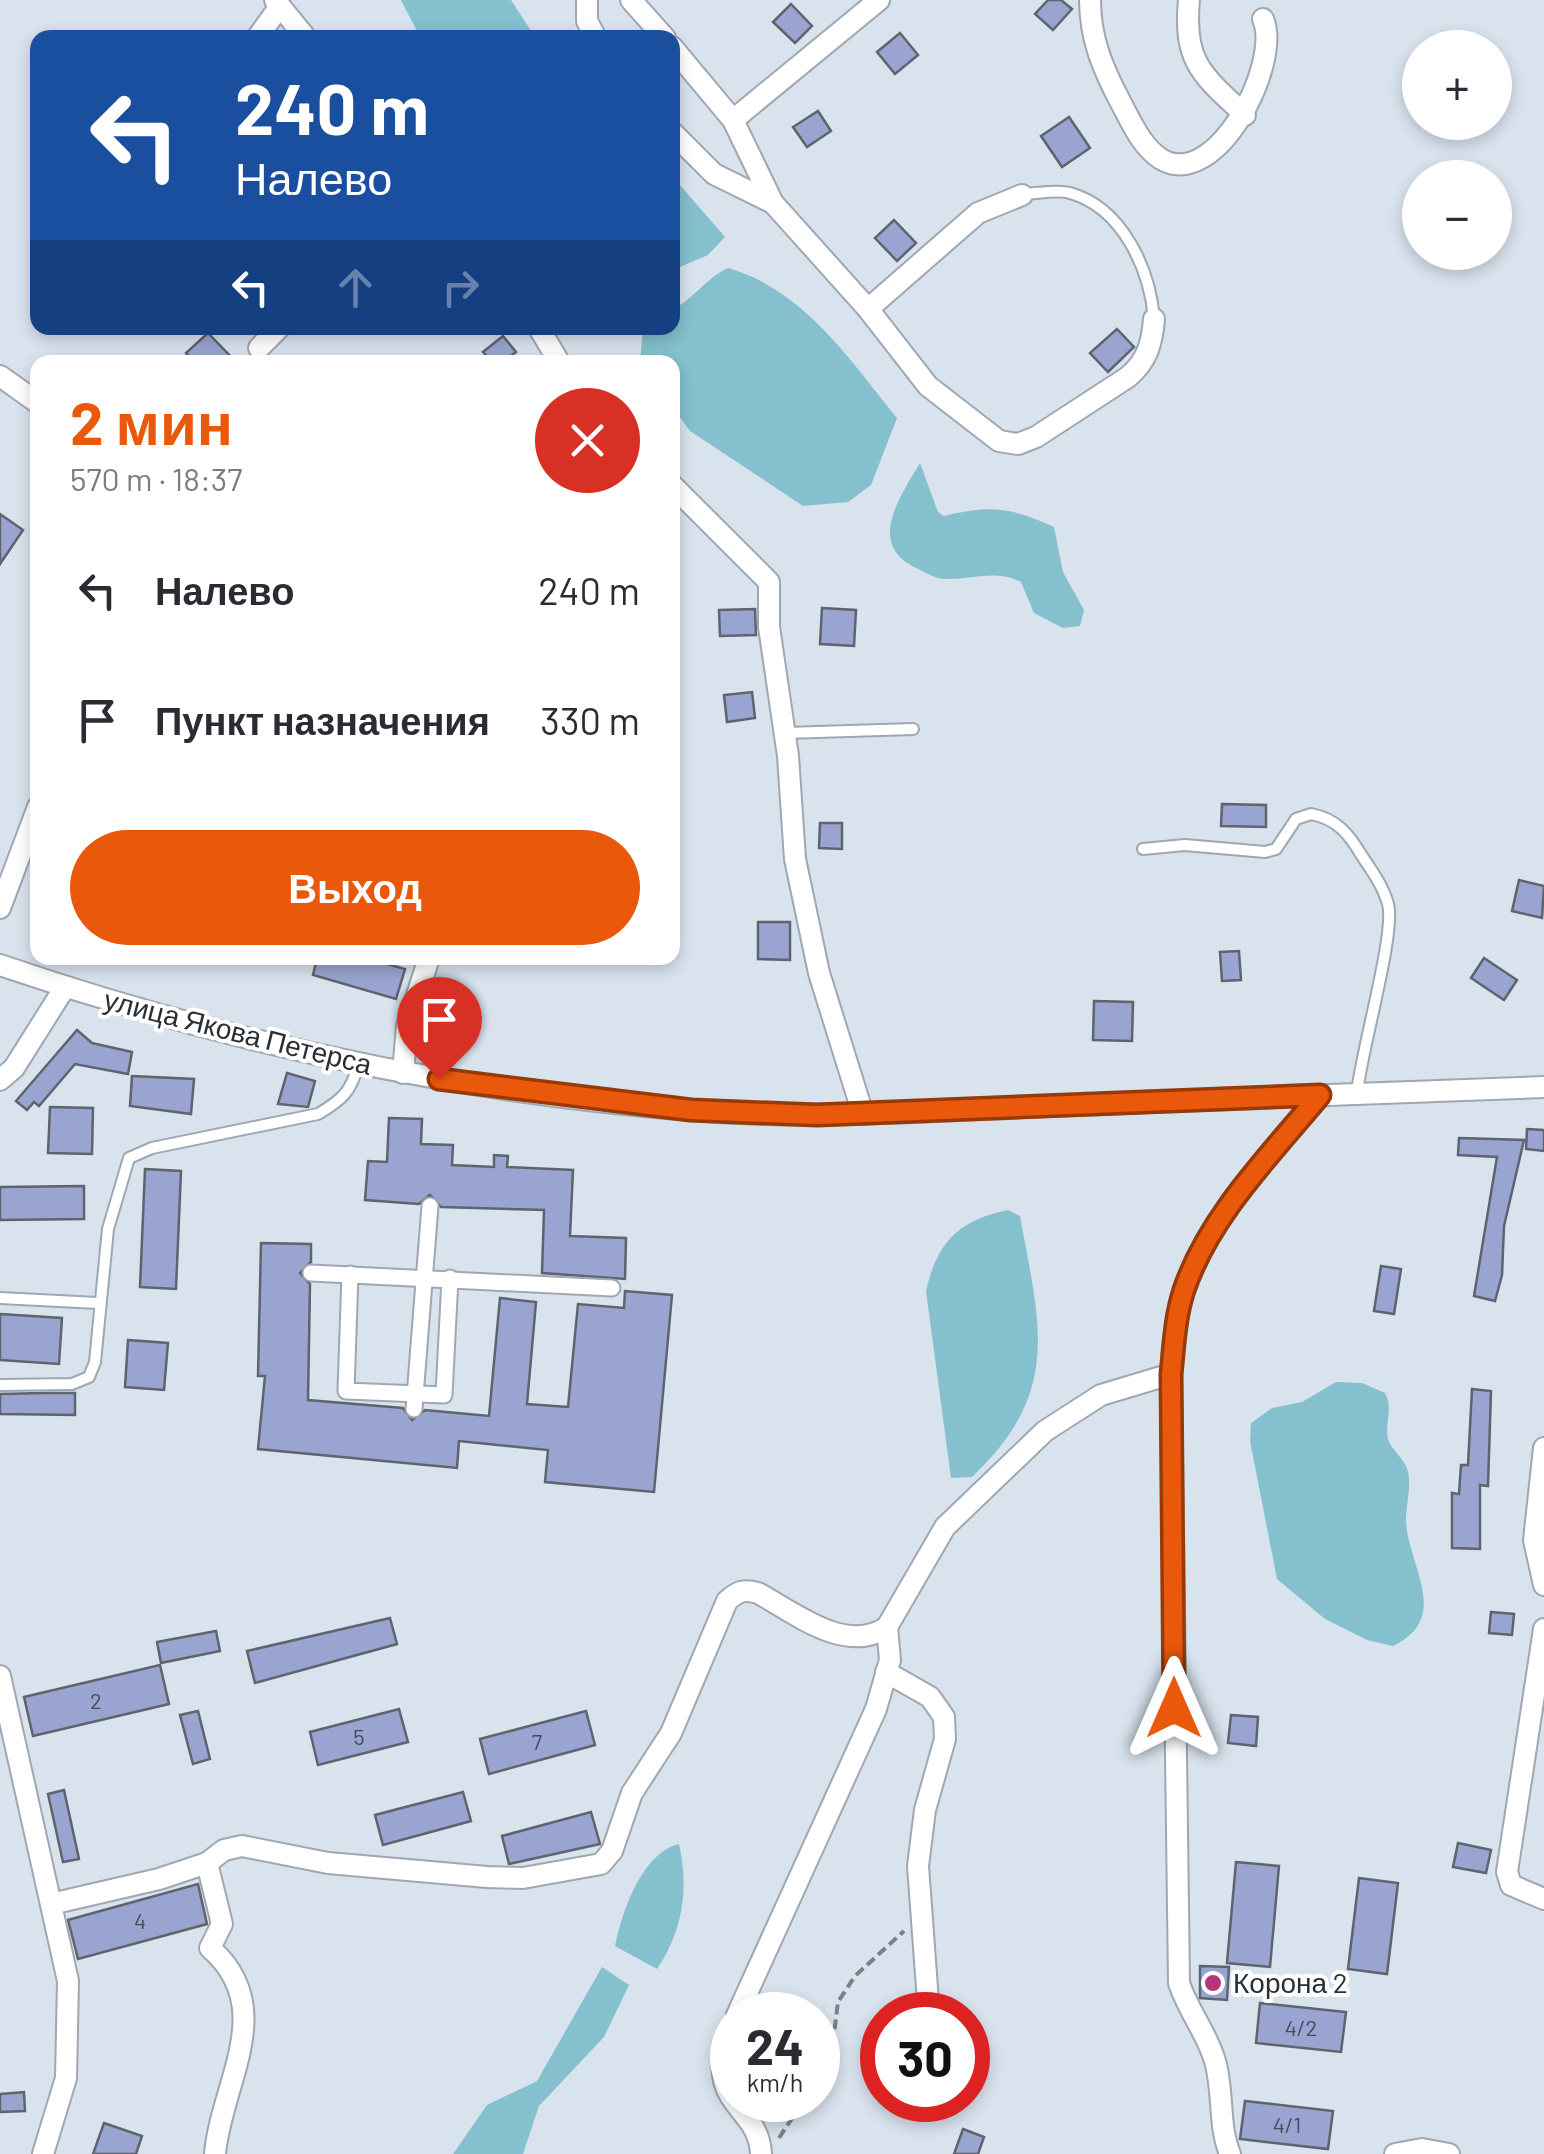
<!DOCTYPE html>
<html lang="ru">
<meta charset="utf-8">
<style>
body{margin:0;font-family:Barlow,sans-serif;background:#f2f2f3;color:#2b2b33;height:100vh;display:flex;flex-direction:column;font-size:38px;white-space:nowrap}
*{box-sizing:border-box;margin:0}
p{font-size:32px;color:#7c7c81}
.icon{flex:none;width:55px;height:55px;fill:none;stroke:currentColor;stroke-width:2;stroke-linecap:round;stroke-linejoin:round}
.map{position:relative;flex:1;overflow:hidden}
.drawer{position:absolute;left:30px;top:355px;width:650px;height:610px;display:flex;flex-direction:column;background:#fff;border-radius:20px;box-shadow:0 5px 15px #0003}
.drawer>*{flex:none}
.hud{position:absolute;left:30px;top:30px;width:650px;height:305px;border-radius:20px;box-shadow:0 5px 15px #0003;background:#1a4fa0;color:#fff;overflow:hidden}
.buttons{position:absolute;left:1402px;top:30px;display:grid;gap:20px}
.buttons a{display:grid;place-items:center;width:110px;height:110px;border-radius:50%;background:#fff;box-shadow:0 5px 15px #0003;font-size:50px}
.speed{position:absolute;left:710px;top:1992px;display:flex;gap:20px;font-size:50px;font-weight:700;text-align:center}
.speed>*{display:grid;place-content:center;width:130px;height:130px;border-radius:50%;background:#fff;box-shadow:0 5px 15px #0003;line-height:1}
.speed small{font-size:25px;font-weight:400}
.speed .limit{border:15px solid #d22;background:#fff;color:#111}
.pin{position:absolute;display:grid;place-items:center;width:85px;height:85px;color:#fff;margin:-102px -42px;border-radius:50% 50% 50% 0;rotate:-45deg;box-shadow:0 0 10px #0007}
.pin .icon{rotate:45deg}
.me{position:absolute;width:110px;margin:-55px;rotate:0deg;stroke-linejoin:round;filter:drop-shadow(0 0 8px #0008)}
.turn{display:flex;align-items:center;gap:35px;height:210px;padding:0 40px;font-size:45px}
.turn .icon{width:130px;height:130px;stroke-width:2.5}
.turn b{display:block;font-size:70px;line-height:85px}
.lanes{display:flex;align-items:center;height:95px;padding:0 40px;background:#0003;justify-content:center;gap:50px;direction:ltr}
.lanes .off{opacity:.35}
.round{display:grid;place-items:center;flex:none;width:105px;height:105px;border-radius:52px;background:#f2f2f3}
.summary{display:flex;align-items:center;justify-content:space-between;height:170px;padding:0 40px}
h1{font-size:60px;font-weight:700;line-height:75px;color:#ea580c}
.primary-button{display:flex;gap:20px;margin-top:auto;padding:20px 40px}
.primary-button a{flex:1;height:115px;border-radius:60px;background:#ea580c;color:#fff;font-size:40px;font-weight:700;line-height:115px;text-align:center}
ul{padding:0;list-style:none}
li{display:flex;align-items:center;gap:30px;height:130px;padding:0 40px}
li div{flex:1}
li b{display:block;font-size:38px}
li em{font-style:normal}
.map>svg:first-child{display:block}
</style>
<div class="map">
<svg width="1544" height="2154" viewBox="0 0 1544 2154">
<rect width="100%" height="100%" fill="#d9e3ee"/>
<g fill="#84c0cd">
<path d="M401 0H511L535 37H420Z"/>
<path d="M673 177 725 237 708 255 673 270Z"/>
<path d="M728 268C803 289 850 360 897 418L871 485 848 502 803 506 690 431 673 408 672 362H640L643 328H672L673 309C695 298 706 278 728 268Z"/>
<path d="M920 463 938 512 944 516C991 505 1010 507 1054 527L1063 572 1084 610 1080 626 1063 628 1034 613 1021 582C995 569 973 580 945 579 935 579 925 572 916 568 866 544 900 497 920 463Z"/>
<path d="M1008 1210 1020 1216C1040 1326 1062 1392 972 1477L951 1478 926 1291C937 1242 959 1220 1008 1210Z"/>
<path d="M1336 1382 1362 1383 1385 1393C1394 1409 1384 1423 1388 1439 1391 1449 1402 1457 1406 1466 1413 1481 1406 1503 1406 1520 1407 1565 1453 1617 1393 1646L1367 1640 1325 1619 1277 1579 1250 1441 1251 1423 1272 1408 1302 1402Z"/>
<path d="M679 1844C689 1889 683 1930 657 1969L615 1946C622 1911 642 1853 679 1844Z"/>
<path d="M602 1967 629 1985 604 2037 539 2106 523 2154H453L487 2105 537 2081Z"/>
</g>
<g fill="#99a5d0" stroke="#5f636e" stroke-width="2.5">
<path d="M1048 0H1061L1072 9 1053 30 1035 14Z"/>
<path d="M791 4 812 26 795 43 773 22Z"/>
<path d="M900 33 918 55 895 74 877 52Z"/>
<path d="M818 111 831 131 807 147 793 127Z"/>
<path d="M1069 117 1090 148 1062 167 1041 136Z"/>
<path d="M894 220 916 243 897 261 875 238Z"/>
<path d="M1117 329 1134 347 1108 372 1090 353Z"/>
<path d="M208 333 236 362H195L186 353Z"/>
<path d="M503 336 516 352 503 362H492L483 352Z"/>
<path d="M0 514 23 530 0 564Z"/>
<path d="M822 608 856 610 854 646 820 644Z"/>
<path d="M755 609 756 635 720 636 719 610Z"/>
<path d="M752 692 755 718 727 722 724 695Z"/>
<path d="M1222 804 1266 805V827L1221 826Z"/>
<path d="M820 823H842V849L819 848Z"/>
<path d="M1519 880 1544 886 1542 918 1512 911Z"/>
<path d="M758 922H790V960L758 959Z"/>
<path d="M1239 951 1241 980 1222 981 1220 952Z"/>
<path d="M317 958H366L405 969 396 999 313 975Z"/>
<path d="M1484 958 1517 980 1504 1000 1471 978Z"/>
<path d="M1094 1001 1133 1002 1132 1041 1093 1040Z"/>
<path d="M77 1030 92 1043 132 1052 128 1074 75 1064 39 1106 34 1102 27 1110 16 1101Z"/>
<path d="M287 1073 315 1081 308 1107 278 1104Z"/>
<path d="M132 1076 194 1079 191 1114 130 1106Z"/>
<path d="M50 1107 93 1108 92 1154 48 1153Z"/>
<path d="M389 1118 422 1119 421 1144 453 1145 452 1165 494 1167V1155L508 1156 507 1167 573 1170 570 1236 626 1238 625 1279 542 1273 544 1210 441 1207 430 1195 419 1204 365 1200 368 1161 387 1162Z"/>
<path d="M1527 1129 1544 1130V1151L1526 1149Z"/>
<path d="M1459 1138 1524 1140 1504 1226 1502 1275 1495 1301 1474 1296 1497 1157 1458 1155Z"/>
<path d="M145 1169 181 1171 176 1289 140 1287Z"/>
<path d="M84 1186V1219L0 1220V1187Z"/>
<path d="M261 1243 311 1244V1262L300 1273 310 1284 308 1400 403 1408 412 1420 425 1410 489 1416 500 1298 536 1302 527 1404 568 1407 578 1304 624 1308 625 1291 672 1295 654 1492 545 1482 548 1450 459 1441 457 1468 258 1449 265 1376H258Z"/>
<path d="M1381 1266 1401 1269 1394 1314 1374 1311Z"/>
<path d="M0 1314 62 1318 59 1364 0 1360Z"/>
<path d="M128 1340 168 1343 164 1390 125 1387Z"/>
<path d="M1472 1389 1491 1391 1488 1486 1480 1485V1549L1452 1548V1493L1459 1494 1461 1465H1468Z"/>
<path d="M44 1393H75V1415L0 1414V1394Z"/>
<path d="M1491 1612 1514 1614 1512 1635 1489 1633Z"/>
<path d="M390 1618 397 1644 255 1683 247 1651Z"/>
<path d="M216 1631 220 1651 161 1663 157 1642Z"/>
<path d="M160 1665 169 1704 33 1736 24 1697Z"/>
<path d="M399 1709 408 1742 318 1765 310 1732Z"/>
<path d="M198 1711 210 1759 193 1764 180 1715Z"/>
<path d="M586 1711 595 1745 489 1774 480 1739Z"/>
<path d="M1231 1715 1258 1717 1256 1746 1228 1743Z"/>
<path d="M64 1790 79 1859 63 1862 48 1794Z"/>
<path d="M463 1792 471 1821 383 1845 375 1815Z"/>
<path d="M591 1812 600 1844 509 1864 502 1836Z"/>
<path d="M1458 1843 1491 1850 1486 1873 1453 1867Z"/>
<path d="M1236 1862 1279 1866 1270 1967 1227 1963Z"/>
<path d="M1359 1878 1398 1883 1387 1974 1348 1969Z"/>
<path d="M198 1884 207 1924 78 1959 68 1920Z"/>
<path d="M1200 1966 1229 1967 1227 2000 1200 1998Z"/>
<path d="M1260 2003 1346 2012 1341 2052 1256 2043Z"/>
<path d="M24 2092 25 2111 0 2112V2094Z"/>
<path d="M1245 2101 1333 2111 1328 2149 1240 2139Z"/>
<path d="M104 2123 142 2136 136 2154H93Z"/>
<path d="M963 2129 984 2137 978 2154H954Z"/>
</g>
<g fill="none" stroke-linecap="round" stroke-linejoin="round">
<g stroke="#9ea7b2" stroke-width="14">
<g id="service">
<path d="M1022 194C1036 194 1057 189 1070 193 1123 208 1150 270 1154 319"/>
<path d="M785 733 913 729"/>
<path d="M1143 849 1185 845 1265 852 1276 849 1296 819 1311 814C1337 819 1349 834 1362 856 1372 871 1383 886 1388 904 1396 933 1361 1051 1357 1093"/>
<path d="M0 1298 98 1303"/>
<path d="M0 1385 72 1384 89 1377 95 1362 108 1229 129 1158 152 1148 318 1114C342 1100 352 1091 358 1064"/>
</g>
</g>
<g stroke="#9ea7b2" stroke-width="19">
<g id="pedestrian">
<path d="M311 1273 612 1288"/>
<path d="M350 1274 346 1391 444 1395 450 1278"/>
<path d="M414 1409 430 1206"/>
</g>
</g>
<g stroke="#9ea7b2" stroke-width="24">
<g id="minor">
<path d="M275 0 306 38"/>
<path d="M587 0V21L596 38"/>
<path d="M631 0 665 38"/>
<path d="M1090 0C1090 39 1103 69 1121 103 1131 122 1142 147 1161 159 1216 192 1282 63 1263 19"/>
<path d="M1189 0C1183 62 1202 75 1245 115"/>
<path d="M257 38 280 6"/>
<path d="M672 47 733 120 773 203 868 309 928 386 999 441 1018 444 1036 437 1128 377C1147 361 1152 344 1154 319"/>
<path d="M733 120 879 0"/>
<path d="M672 132 714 174 773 203"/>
<path d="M868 309 978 213 1022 195"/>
<path d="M539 328 559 362"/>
<path d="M259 348 279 328"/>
<path d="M0 376 38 403"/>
<path d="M672 485 769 582V627L788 756 795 859 819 973 863 1114"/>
<path d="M0 908 38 807"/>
<path d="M0 965C223 1041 454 1092 689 1110 809 1120 930 1111 1050 1106 1215 1099 1379 1093 1544 1087"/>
<path d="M403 1073 407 1026 429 958"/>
<path d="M0 1080 14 1068 65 987"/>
<path d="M1544 1448 1534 1540 1544 1585"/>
<path d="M1544 1629 1507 1872 1511 1885 1544 1899"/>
<path d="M886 1672 930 1697 944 1717 945 1739 925 1810 918 1866 929 2015"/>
<path d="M0 1676 68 1981 66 2078 43 2154"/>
<path d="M207 1863 224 1850 242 1846 328 1863 487 1877 523 1878 601 1864 612 1851 632 1793 671 1733 727 1601C738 1591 744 1589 758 1593 795 1613 846 1655 887 1627L945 1527 1045 1431 1101 1395 1171 1374"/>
<path d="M51 1904 159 1879 207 1863 222 1924 210 1948C279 2008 221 2083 215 2154"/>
<path d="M737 2015 876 1709 890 1660 887 1627"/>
<path d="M732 2027C700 2106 759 2103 761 2154"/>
<path d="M1230 2154C1218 2125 1224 2092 1215 2061 1207 2033 1188 2011 1179 1983L1171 1374C1174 1346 1175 1317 1184 1290 1209 1216 1271 1154 1320 1095"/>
<path d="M1395 2154 1422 2149 1449 2154"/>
</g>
</g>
<g stroke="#7b8189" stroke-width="4" stroke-dasharray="10 5" stroke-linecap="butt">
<path d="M818 2071 834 2034 838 2002 855 1976 904 1931"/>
<path d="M779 2138 804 2100"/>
</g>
<use href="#service" stroke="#fff" stroke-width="10"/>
<use href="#pedestrian" stroke="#fff" stroke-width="15"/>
<use href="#minor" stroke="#fff" stroke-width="20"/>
</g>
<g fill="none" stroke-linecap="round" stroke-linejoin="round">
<g stroke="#983908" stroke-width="25">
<path id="route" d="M439 1079 691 1110 817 1115 1320 1095C1271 1154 1209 1216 1184 1290 1175 1317 1174 1346 1171 1374L1174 1708"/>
</g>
<use href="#route" stroke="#ea580c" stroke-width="18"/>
</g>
<circle fill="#b7347c" stroke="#fff" stroke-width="4" cx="1213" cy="1983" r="10"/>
<g text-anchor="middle" stroke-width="8" stroke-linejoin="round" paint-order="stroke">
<g font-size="22" fill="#464c5a">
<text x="96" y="1709">2</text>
<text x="359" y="1745">5</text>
<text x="537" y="1750">7</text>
<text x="140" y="1929">4</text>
<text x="1301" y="2036">4/2</text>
<text x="1287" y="2133">4/1</text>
</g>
<g font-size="28" fill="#2b2f33" stroke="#fff">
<text transform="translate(238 1032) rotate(14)" y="10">улица Якова Петерса</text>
</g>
<g font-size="28" fill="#2b2f33" stroke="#fff" text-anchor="start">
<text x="1233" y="1993">Корона 2</text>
</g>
</g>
</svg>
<div class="buttons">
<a>+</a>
<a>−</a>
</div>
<div class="speed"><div>24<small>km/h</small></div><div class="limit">30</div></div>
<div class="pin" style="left:439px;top:1079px;background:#d93025"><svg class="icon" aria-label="arrive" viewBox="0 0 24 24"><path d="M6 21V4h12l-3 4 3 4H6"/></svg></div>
<svg class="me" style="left:1174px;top:1708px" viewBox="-20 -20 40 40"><path d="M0-17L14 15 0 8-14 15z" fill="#ea580c" stroke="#fff" stroke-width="4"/></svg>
<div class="hud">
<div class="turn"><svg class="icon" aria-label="left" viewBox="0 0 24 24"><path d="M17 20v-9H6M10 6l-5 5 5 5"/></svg><div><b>240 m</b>Налево</div></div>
<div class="lanes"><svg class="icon" aria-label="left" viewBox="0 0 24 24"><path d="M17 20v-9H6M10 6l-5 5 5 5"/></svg><svg class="icon off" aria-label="ahead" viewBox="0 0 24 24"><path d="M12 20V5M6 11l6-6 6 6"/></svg><svg class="icon off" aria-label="right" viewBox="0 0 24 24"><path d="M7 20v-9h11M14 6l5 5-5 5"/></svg></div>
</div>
<section class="drawer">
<div class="summary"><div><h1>2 мин</h1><p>570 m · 18:37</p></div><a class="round" style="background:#d93025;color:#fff"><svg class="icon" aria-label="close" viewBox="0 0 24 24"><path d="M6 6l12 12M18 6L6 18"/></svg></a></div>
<ul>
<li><svg class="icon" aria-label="left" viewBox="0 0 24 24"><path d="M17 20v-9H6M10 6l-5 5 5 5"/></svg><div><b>Налево</b></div><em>240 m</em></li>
<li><svg class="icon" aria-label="arrive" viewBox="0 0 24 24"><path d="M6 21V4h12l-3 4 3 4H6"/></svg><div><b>Пункт назначения</b></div><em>330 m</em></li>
</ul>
<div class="primary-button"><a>Выход</a></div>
</section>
</div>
